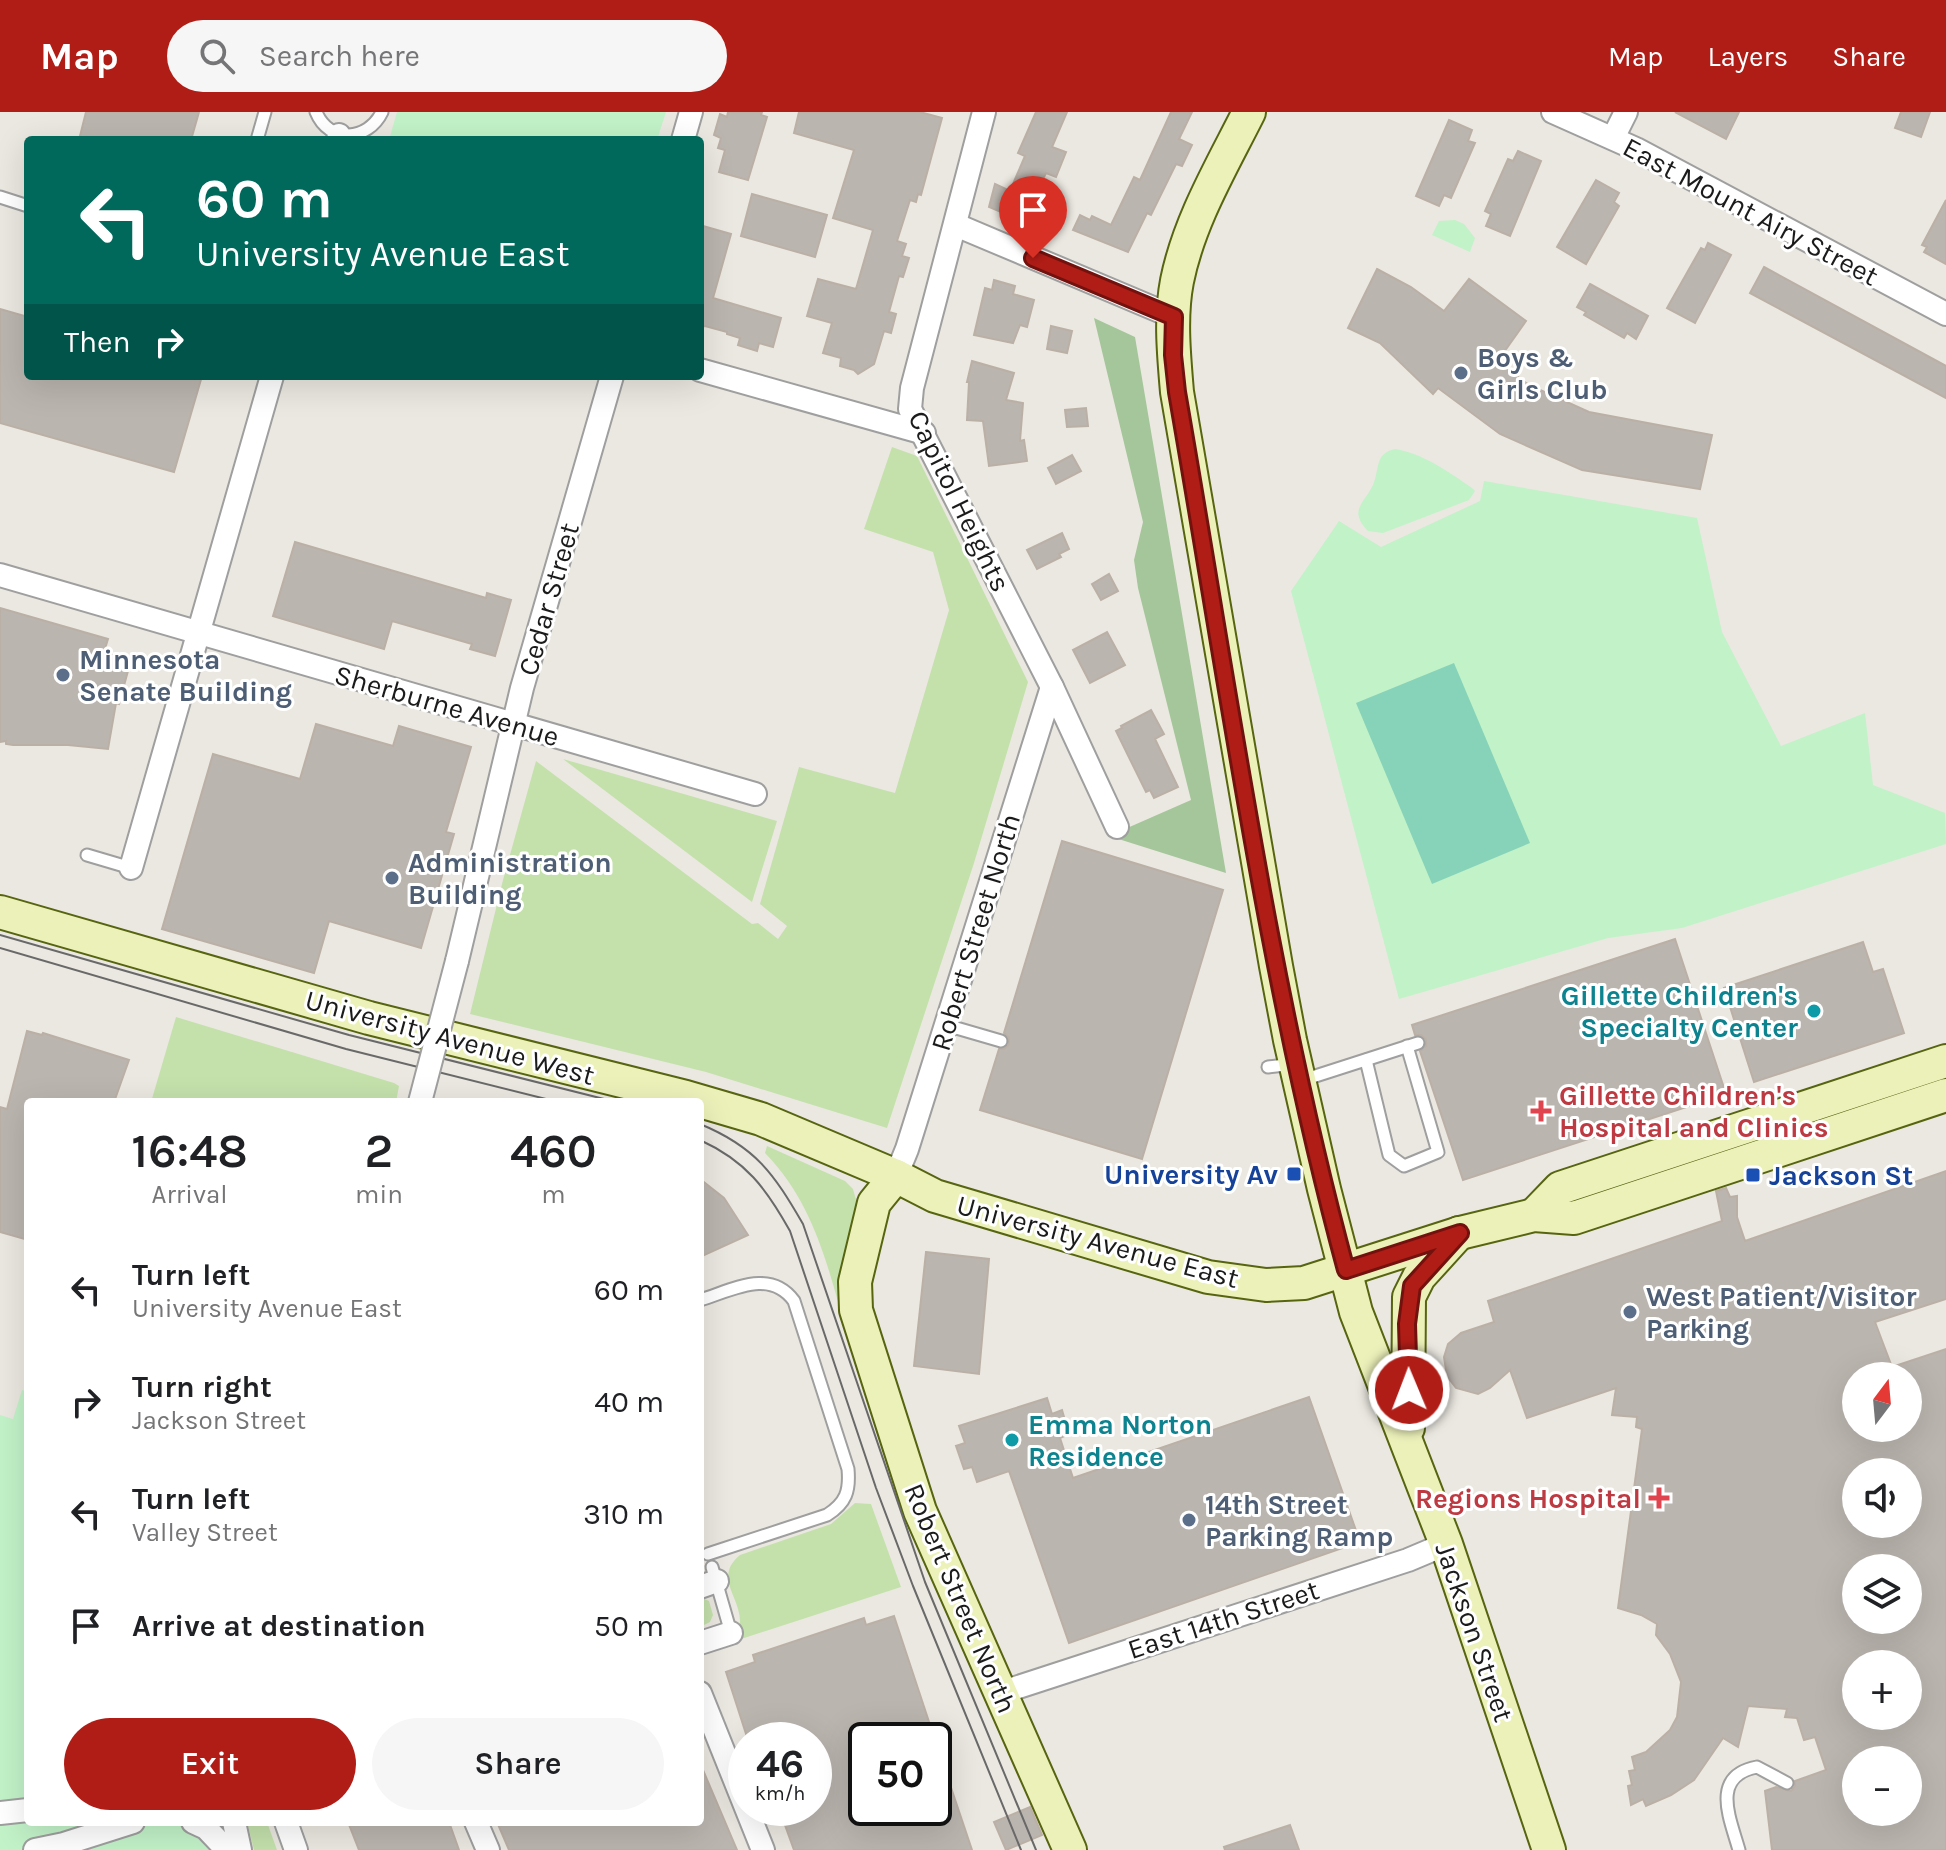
<!DOCTYPE html>
<meta charset="utf-8">
<style>
body{margin:0;font-family:Karla,sans-serif;background:#f6f6f6;color:#202124;height:100vh;display:flex;flex-direction:column;font-size:30px;white-space:nowrap}
*{box-sizing:border-box;margin:0}
p{font-size:26px;color:#757577}
.icon{flex:none;width:44px;height:44px;fill:none;stroke:currentColor;stroke-width:2;stroke-linecap:round;stroke-linejoin:round}
.map{position:relative;flex:1;overflow:hidden}
.drawer{position:absolute;left:24px;top:986px;width:680px;height:728px;display:flex;flex-direction:column;background:#fff;border-radius:8px;box-shadow:0 8px 32px #0002}
.drawer>*{flex:none}
.top-card{position:absolute;left:24px;top:24px;width:680px;height:244px;border-radius:8px;box-shadow:0 8px 32px #0002;background:#00695c;color:#fff;overflow:hidden}
.needle{width:52px;rotate:16deg}
.controls{position:absolute;left:1842px;top:1250px;display:grid;gap:16px}
.controls a{display:grid;place-items:center;width:80px;height:80px;border-radius:50%;background:#fff;box-shadow:0 8px 32px #0002;font-size:40px}
.speed{position:absolute;left:728px;top:1610px;display:flex;gap:16px;font-size:40px;font-weight:700;text-align:center}
.speed>*{display:grid;place-content:center;width:104px;height:104px;border-radius:50%;background:#fff;box-shadow:0 8px 32px #0002;line-height:1}
.speed small{font-size:20px;font-weight:400}
.speed .limit{border:4px solid #111;border-radius:12px;background:#fff;color:#111}
.pin{position:absolute;display:grid;place-items:center;width:68px;height:68px;color:#fff;margin:-82px -34px;border-radius:50% 50% 50% 0;rotate:-45deg;box-shadow:0 0 8px #0007}
.pin .icon{rotate:45deg}
.me{position:absolute;width:88px;margin:-44px;rotate:359deg;stroke-linejoin:round;filter:drop-shadow(0 0 6px #0008)}
.turn{display:flex;align-items:center;gap:28px;height:168px;padding:0 40px;font-size:36px}
.turn .icon{width:104px;height:104px;stroke-width:2.5}
.turn b{display:block;font-size:56px;line-height:68px}
.then{display:flex;align-items:center;height:76px;padding:0 40px;background:#0003;gap:16px;font-size:30px}
.eta{display:flex;justify-content:space-evenly;align-items:center;height:136px;text-align:center}
.eta b{font-size:48px;font-weight:600;line-height:56px}
.primary-button{display:flex;gap:16px;margin-top:auto;padding:16px 40px}
.primary-button a{flex:1;height:92px;border-radius:48px;background:#b01c16;color:#fff;font-size:32px;font-weight:600;line-height:92px;text-align:center}
.primary-button a+a{background:#f6f6f6;color:#202124}
ul{padding:0;list-style:none}
li{display:flex;align-items:center;gap:24px;height:112px;padding:0 40px}
li div{flex:1}
li b{display:block;font-size:30px}
li em{font-style:normal}
header{display:flex;align-items:center;gap:48px;box-sizing:border-box;height:112px;padding:0 40px;background:#b01c16;color:#fff}
header strong{font-size:38px}
nav{display:flex;gap:44px;margin-inline-start:auto;font-size:28px}
.search{width:560px;height:72px;background:#f6f6f6;display:flex;align-items:center;gap:20px;box-sizing:border-box;padding:0 28px;border-radius:44px;color:#757577;font-size:30px}
.map>svg:first-child{display:block}
</style>
<header>
<strong>Map</strong>
<div class="search"><svg class="icon" aria-label="search" viewBox="0 0 24 24"><circle cx="10" cy="10" r="6"/><path d="M15 15l6 6"/></svg>Search here</div>
<nav><a>Map</a><a>Layers</a><a>Share</a></nav>
</header>
<div class="map">
<svg width="1946" height="1738" viewBox="0 0 1946 1738">
<rect width="100%" height="100%" fill="#ebe8e1"/>
<g fill="#c4e1ac">
<path d="M892 335 917 344 1028 570 974 751 887 1016 706 960 470 902 503 768 536 649 752 812 758 811 778 827 787 814 760 792 799 655 895 681 949 498 933 440 864 417Z"/>
<path d="M563 647 777 709 752 790Z"/>
<path d="M176 905 394 971 399 974 396 990H151Z"/>
<path d="M767 1034 845 1069 853 1077 858 1095 840 1197C824 1139 808 1085 765 1041Z"/>
<path d="M855 1391 871 1392 901 1475 732 1530C759 1496 706 1471 740 1443L831 1412Z"/>
<path d="M700 1485 709 1489 713 1503 710 1510 700 1515Z"/>
<path d="M247 1710H267L277 1738H254Z"/>
</g>
<path fill="#a5c69a" d="M1094 206 1135 225 1226 761 1109 724 1191 688 1138 476 1134 448 1143 410Z"/>
<g fill="#c2f2c8">
<path d="M397 0H666L657 28H389Z"/>
<path d="M1455 108 1464 112 1475 126 1470 140 1432 123 1439 109Z"/>
<path d="M1395 337C1422 341 1449 360 1472 376L1475 379 1469 388 1383 421 1368 419C1348 398 1364 392 1373 373 1380 357 1374 342 1395 337Z"/>
<path d="M1484 369 1697 406 1722 520 1781 634 1865 601 1873 673 1945 701 1946 732 1682 816 1608 826 1399 887 1291 479 1339 409 1381 435 1480 389Z"/>
<path d="M22 1278 28 1280V1710H208L219 1738H0V1303L13 1307Z"/>
</g>
<path fill="#87d3b9" d="M1454 551 1530 731 1432 772 1356 591Z"/>
<g fill="#bbb5af" stroke="#bbb0a6" stroke-width="2" fill-rule="evenodd">
<path d="M86 0H199L191 28H79Z"/>
<path d="M728 0H762L761 3 767 5 748 68 719 60 725 38 718 36 721 26 714 23 720 2 727 5Z"/>
<path d="M799 0H920L942 6 921 83 918 82 916 90 910 88 897 129 906 132 902 144 909 146 903 165 899 164 889 200 896 202 891 221 884 219 874 252 858 262 854 258 840 254 841 246 823 241 832 211 807 204 818 167 856 177 873 118 833 106 854 38 794 21Z"/>
<path d="M1036 0H1067L1052 35 1066 40 1056 65 1046 61 1032 89 1043 94 1034 114 989 95 995 72 1010 79 1025 44 1018 41Z"/>
<path d="M1171 0H1192L1179 27 1192 33 1182 54 1176 52 1151 103 1147 101 1128 140 1073 118 1080 103 1090 108 1092 104 1111 113 1134 65 1140 68Z"/>
<path d="M1675 0H1739L1726 27Z"/>
<path d="M1901 0H1930L1921 25 1895 16Z"/>
<path d="M1449 8 1472 18 1468 29 1475 31 1451 86 1444 83 1439 94 1416 84Z"/>
<path d="M1518 39 1541 49 1510 124 1486 114 1491 102 1485 99 1508 47 1513 49Z"/>
<path d="M1596 68 1619 81 1614 90 1619 94 1586 152 1557 135Z"/>
<path d="M752 82 827 103 815 145 741 124Z"/>
<path d="M1946 88V152L1924 140 1927 135 1922 133Z"/>
<path d="M703 114 731 122 713 186 781 206 773 235 759 231 757 239 738 233 740 226 727 222V220L705 214 700 215V124Z"/>
<path d="M1708 131 1731 143 1695 211 1667 196 1701 136 1705 138Z"/>
<path d="M1764 155 1946 254V286L1750 181Z"/>
<path d="M1377 157 1411 175 1444 199 1469 167 1526 209 1497 250 1529 273 1589 300 1712 323 1700 377 1582 358 1500 322 1438 276 1433 282 1380 231 1348 216Z"/>
<path d="M994 168 1015 174 1013 182 1034 188 1027 215 1020 213 1013 231 974 223 985 176 992 178Z"/>
<path d="M1590 172 1648 204 1636 227 1627 221 1624 226 1584 203 1586 200 1577 195Z"/>
<path d="M0 197 28 205V264H202L174 360 0 311Z"/>
<path d="M1051 214 1072 219 1067 241 1047 237Z"/>
<path d="M972 249 1014 261 1006 288 1023 291 1020 329 1024 328 1027 349 989 354 983 309 967 308 969 270H967Z"/>
<path d="M1086 296 1088 314 1067 315 1065 298Z"/>
<path d="M1072 343 1081 359 1056 372 1048 356Z"/>
<path d="M1062 421 1069 437 1059 442 1061 445 1037 457 1027 438Z"/>
<path d="M295 430 486 486 487 481 511 488 495 544 470 537 472 532 392 509 384 537 273 504Z"/>
<path d="M1109 462 1118 479 1101 488 1092 472Z"/>
<path d="M0 496 108 527 104 540 131 548 119 592 116 591 108 637 68 633H13L6 632V629L0 630Z"/>
<path d="M1107 520 1125 553 1090 571 1073 538Z"/>
<path d="M1151 598 1164 622 1155 627 1178 675 1154 686 1150 678 1146 680 1116 619 1122 616 1121 614Z"/>
<path d="M316 612 393 634 399 614 471 635 446 720 454 722 421 836 329 809 314 861 162 817 213 642 300 667Z"/>
<path d="M1062 729 1223 778 1142 1047 980 998 999 937H1004L1009 932V926L1004 921Z"/>
<path d="M1675 827 1726 982 1463 1068 1420 939 1426 934V928L1421 923H1415L1412 913Z"/>
<path d="M1863 830 1873 860 1883 857 1904 921 1754 970 1724 876Z"/>
<path d="M27 919 42 923 43 921 129 948 114 990H28V1128L0 1120V995L7 997Z"/>
<path d="M1946 1059V1187L1875 1210 1892 1255 1946 1237V1738H1772L1765 1679 1776 1675 1791 1679 1795 1674V1669L1826 1658 1815 1625 1804 1628 1797 1606 1785 1605 1787 1597 1748 1594 1738 1635 1723 1626 1694 1668 1671 1683 1646 1694 1643 1687 1631 1693 1628 1674 1632 1673 1629 1659 1635 1658 1632 1645 1646 1640 1670 1618 1677 1605 1681 1570 1670 1542 1656 1523 1657 1512 1641 1503 1618 1496 1642 1317 1636 1315 1637 1305 1612 1303 1616 1276 1527 1306 1510 1258 1490 1276 1478 1282 1456 1276 1447 1264 1444 1245 1448 1232 1461 1221 1494 1210 1488 1189 1722 1109 1716 1079 1726 1076 1730 1085 1737 1084V1105L1745 1129ZM1856 1264H1908V1316H1856ZM1856 1360H1908V1412H1856ZM1856 1456H1908V1508H1856ZM1856 1552H1908V1604H1856ZM1856 1648H1908V1700H1856Z"/>
<path d="M700 1067 724 1086 748 1123 700 1145Z"/>
<path d="M926 1140 989 1147 979 1262 914 1254Z"/>
<path d="M1309 1285 1360 1430 1069 1531 1009 1359 977 1370 972 1355 964 1357 956 1334 965 1331 959 1314 1047 1286 1052 1302 1062 1298 1069 1322 1060 1326 1073 1366Z"/>
<path d="M894 1504 935 1628H866V1696H934V1634H937L972 1738H794L785 1713 805 1706 802 1696H814V1628H748L726 1560 755 1550 753 1543 864 1506 866 1513Z"/>
<path d="M700 1651 737 1738H509L497 1710H700Z"/>
<path d="M1030 1695 1042 1723 1006 1738 994 1710Z"/>
<path d="M348 1710H449L459 1738H359Z"/>
<path d="M1290 1713 1299 1738H1225L1224 1735Z"/>
</g>
<g fill="none" stroke-linecap="round" stroke-linejoin="round">
<g stroke="#9f9f9f" stroke-width="15">
<g id="lane">
<path d="M316 0C329 32 368 29 382 0"/>
<path d="M257 28 265 0"/>
<path d="M0 85 28 94"/>
<path d="M87 743 131 756"/>
<path d="M946 913 1001 929"/>
<path d="M1366 948 1389 1043 1404 1054 1438 1040 1407 934"/>
<path d="M1268 955 1294 952"/>
<path d="M1303 968 1418 931"/>
<path d="M700 1188C733 1178 770 1156 794 1189L848 1357C850 1379 846 1391 827 1403L708 1442"/>
<path d="M712 1455 731 1521"/>
<path d="M1739 1738C1730 1706 1710 1664 1757 1655L1787 1671"/>
</g>
</g>
<g stroke="#9f9f9f" stroke-width="26">
<g id="street">
<path d="M984 0 912 276 910 297 1052 575 1117 715"/>
<path d="M1553 0 1636 37 1946 202"/>
<path d="M1613 26 1626 0"/>
<path d="M338 28 339 23"/>
<path d="M683 28 691 0"/>
<path d="M956 113 1174 205"/>
<path d="M700 258 924 321"/>
<path d="M0 463 755 682"/>
<path d="M131 756 272 264"/>
<path d="M457 849 522 576 612 264"/>
<path d="M896 1064 907 1037 1052 575"/>
<path d="M700 1475 717 1469"/>
<path d="M700 1531 731 1521"/>
<path d="M700 1581 763 1738"/>
<path d="M1000 1581 1408 1448 1446 1432"/>
<path d="M0 1701 28 1698"/>
<path d="M193 1710 206 1716 227 1738"/>
<path d="M234 1710 240 1738"/>
<path d="M286 1710 296 1738"/>
<path d="M476 1710 488 1738"/>
<path d="M35 1738 64 1732 133 1710"/>
</g>
</g>
<g stroke="#576410" stroke-width="36">
<g id="secondary">
<path d="M1249 0C1222 54 1189 109 1177 169 1170 205 1174 244 1177 280L1276 854 1290 928 1324 1077 1356 1200 1446 1432 1549 1738"/>
<path d="M0 800 369 906 686 985 761 1007 896 1064 935 1084 1208 1165 1266 1173 1304 1171 1460 1121 1534 1103 1574 1106 1946 983"/>
<path d="M896 1064 874 1091 855 1170 856 1198 920 1399 1070 1738"/>
<path d="M1534 1103 1560 1076 1946 949"/>
<path d="M1408 1316 1409 1185 1419 1165 1459 1121"/>
</g>
</g>
<use href="#lane" stroke="#fff" stroke-width="11"/>
<use href="#street" stroke="#fff" stroke-width="22"/>
<use href="#secondary" stroke="#ecf1ba" stroke-width="32"/>
<g stroke="#696969" stroke-width="2">
<path d="M0 823 349 923 616 990"/>
<path d="M0 836 346 937 558 990"/>
<path d="M700 1012C756 1035 774 1062 803 1112L925 1470 1036 1738"/>
<path d="M700 1028C746 1049 766 1076 790 1119L876 1376 913 1474 1021 1738"/>
</g>
<g stroke="#9f9f9f" stroke-width="26" stroke-linecap="butt">
<path id="street-bridge" d="M420 990 457 849"/>
</g>
<use href="#street-bridge" stroke="#fff" stroke-width="22"/>
</g>
<g fill="none" stroke-linecap="round" stroke-linejoin="round">
<g stroke="#72120e" stroke-width="20">
<path id="route" d="M1033 146 1174 205 1173 243 1177 280C1228 573 1268 870 1346 1158L1460 1121 1412 1174 1407 1212 1409 1278"/>
</g>
<use href="#route" stroke="#b01c16" stroke-width="14"/>
</g>
<g fill="#5c6f8a" stroke="#fff" stroke-width="3">
<circle cx="1461" cy="261" r="8"/>
<circle cx="63" cy="563" r="8"/>
<circle cx="392" cy="766" r="8"/>
<circle cx="1630" cy="1200" r="8"/>
<circle cx="1189" cy="1408" r="8"/>
</g>
<g fill="#0f9aa8" stroke="#fff" stroke-width="3">
<circle cx="1814" cy="899" r="8"/>
<circle cx="1012" cy="1328" r="8"/>
</g>
<g fill="#e0444e" stroke="#fff" stroke-width="3">
<path d="M1537 987h8v8h8v8h-8v8h-8v-8h-8v-8h8z"/>
<path d="M1655 1374h8v8h8v8h-8v8h-8v-8h-8v-8h8z"/>
</g>
<g fill="#1a4fb4" stroke="#fff" stroke-width="3">
<rect x="1286" y="1054" width="16" height="16" rx="4"/>
<rect x="1745" y="1055" width="16" height="16" rx="4"/>
</g>
<g text-anchor="middle" stroke-width="6" stroke-linejoin="round" paint-order="stroke">
<g font-size="28" fill="#1b1b1b" stroke="#fff">
<text transform="translate(1751 99) rotate(28)" y="10">East Mount Airy Street</text>
<text transform="translate(960 389) rotate(64)" y="10">Capitol Heights</text>
<text transform="translate(548 487) rotate(-74)" y="10">Cedar Street</text>
<text transform="translate(447 593) rotate(16)" y="10">Sherburne Avenue</text>
<text transform="translate(975 820) rotate(-73)" y="10">Robert Street North</text>
<text transform="translate(450 925) rotate(15)" y="10">University Avenue West</text>
<text transform="translate(1098 1129) rotate(15)" y="10">University Avenue East</text>
<text transform="translate(961 1486) rotate(67)" y="10">Robert Street North</text>
<text transform="translate(1223 1507) rotate(-18)" y="10">East 14th Street</text>
<text transform="translate(1475 1520) rotate(71)" y="10">Jackson Street</text>
</g>
<g font-size="28" font-weight="bold" fill="#4e5e75" stroke="#fff" text-anchor="start">
<text x="1477" y="255">Boys &amp;<tspan x="1477" dy="32">Girls Club</tspan></text>
<text x="79" y="557">Minnesota<tspan x="79" dy="32">Senate Building</tspan></text>
<text x="408" y="760">Administration<tspan x="408" dy="32">Building</tspan></text>
<text x="1646" y="1194">West Patient/Visitor<tspan x="1646" dy="32">Parking</tspan></text>
<text x="1205" y="1402">14th Street<tspan x="1205" dy="32">Parking Ramp</tspan></text>
</g>
<g font-size="28" font-weight="bold" fill="#0d838f" stroke="#fff" text-anchor="end">
<text x="1798" y="893">Gillette Children's<tspan x="1798" dy="32">Specialty Center</tspan></text>
<text x="1028" y="1322" text-anchor="start">Emma Norton<tspan x="1028" dy="32">Residence</tspan></text>
</g>
<g font-size="28" font-weight="bold" fill="#be3a42" stroke="#fff" text-anchor="start">
<text x="1559" y="993">Gillette Children's<tspan x="1559" dy="32">Hospital and Clinics</tspan></text>
<text x="1641" y="1396" text-anchor="end">Regions Hospital</text>
</g>
<g font-size="28" font-weight="bold" fill="#164399" stroke="#fff" text-anchor="end">
<text x="1278" y="1072">University Av</text>
<text x="1769" y="1073" text-anchor="start">Jackson St</text>
</g>
</g>
</svg>
<div class="controls">
<a><svg class="needle" viewBox="-14 -14 28 28"><path d="M0-13l5 13h-10z" fill="#e53935"/><path d="M0 13l5-13h-10z" fill="#757577"/></svg></a>
<a><svg class="icon" aria-label="sound" viewBox="0 0 24 24"><path d="M4 9h4l5-4v14l-5-4H4zM17 9q2 3 0 6"/></svg></a>
<a><svg class="icon" aria-label="layers" viewBox="0 0 24 24"><path d="M12 4l9 5-9 5-9-5zM3 14l9 5 9-5"/></svg></a>
<a>+</a>
<a>−</a>
</div>
<div class="speed"><div>46<small>km/h</small></div><div class="limit">50</div></div>
<div class="pin" style="left:1033px;top:146px;background:#d93025"><svg class="icon" aria-label="arrive" viewBox="0 0 24 24"><path d="M6 21V4h12l-3 4 3 4H6"/></svg></div>
<svg class="me" style="left:1409px;top:1278px" viewBox="-20 -20 40 40"><circle r="17" fill="#b01c16" stroke="#fff" stroke-width="3"/><path d="M0-11L8 9 0 5-8 9z" fill="#fff"/></svg>
<div class="top-card">
<div class="turn"><svg class="icon" aria-label="left" viewBox="0 0 24 24"><path d="M17 20v-9H6M10 6l-5 5 5 5"/></svg><div><b>60 m</b>University Avenue East</div></div>
<div class="then">Then<svg class="icon" aria-label="right" viewBox="0 0 24 24"><path d="M7 20v-9h11M14 6l5 5-5 5"/></svg></div>
</div>
<section class="drawer">
<div class="eta">
<div><b>16:48</b><p>Arrival</p></div>
<div><b>2</b><p>min</p></div>
<div><b>460</b><p>m</p></div>
</div>
<ul>
<li><svg class="icon" aria-label="left" viewBox="0 0 24 24"><path d="M17 20v-9H6M10 6l-5 5 5 5"/></svg><div><b>Turn left</b><p>University Avenue East</p></div><em>60 m</em></li>
<li><svg class="icon" aria-label="right" viewBox="0 0 24 24"><path d="M7 20v-9h11M14 6l5 5-5 5"/></svg><div><b>Turn right</b><p>Jackson Street</p></div><em>40 m</em></li>
<li><svg class="icon" aria-label="left" viewBox="0 0 24 24"><path d="M17 20v-9H6M10 6l-5 5 5 5"/></svg><div><b>Turn left</b><p>Valley Street</p></div><em>310 m</em></li>
<li><svg class="icon" aria-label="arrive" viewBox="0 0 24 24"><path d="M6 21V4h12l-3 4 3 4H6"/></svg><div><b>Arrive at destination</b></div><em>50 m</em></li>
</ul>
<div class="primary-button"><a>Exit</a><a>Share</a></div>
</section>
</div>
